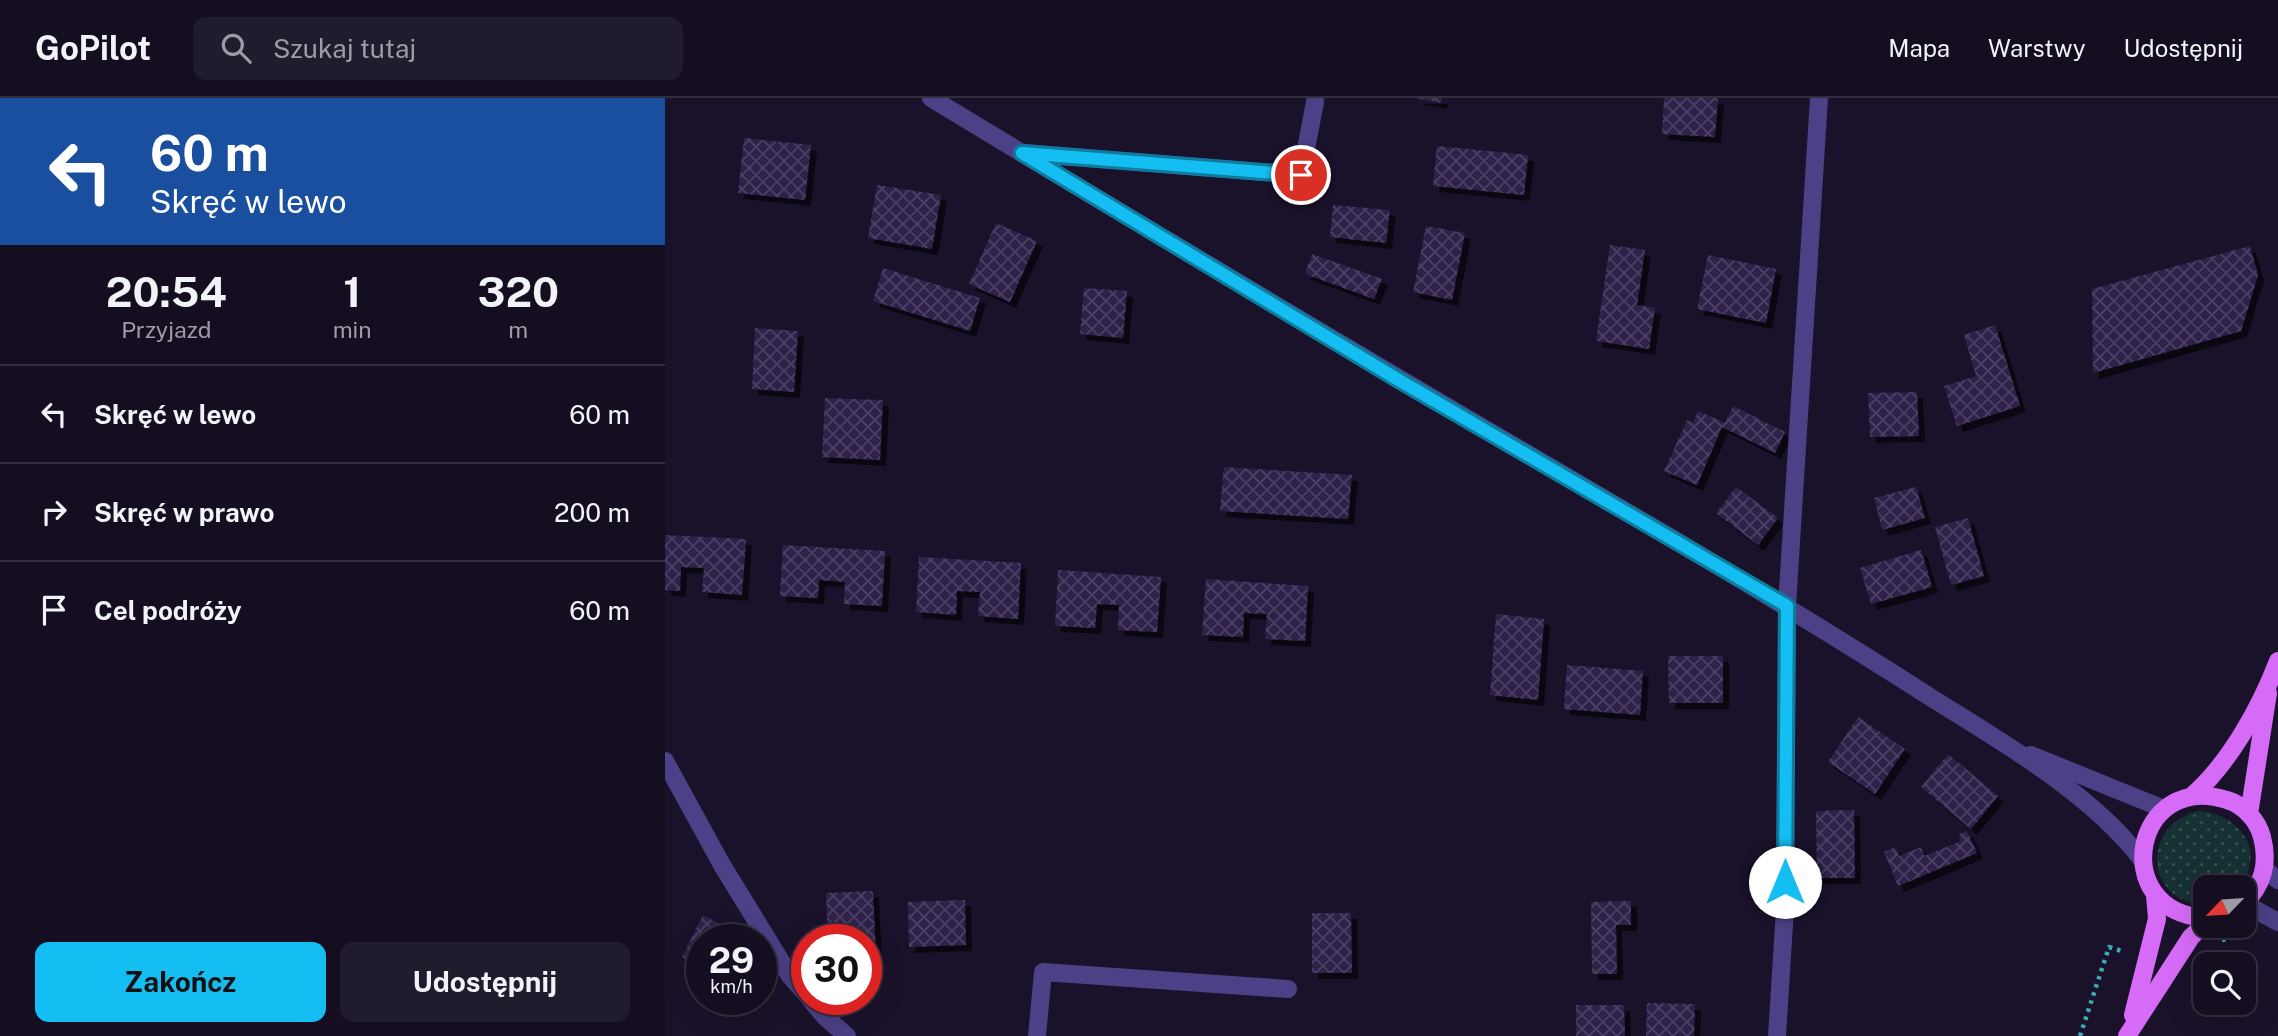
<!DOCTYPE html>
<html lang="pl">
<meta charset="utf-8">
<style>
body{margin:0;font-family:"Public Sans",sans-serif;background:#211c2d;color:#f1f3f6;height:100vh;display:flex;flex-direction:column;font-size:26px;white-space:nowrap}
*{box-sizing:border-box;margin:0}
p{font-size:23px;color:#9d9ca5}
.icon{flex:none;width:38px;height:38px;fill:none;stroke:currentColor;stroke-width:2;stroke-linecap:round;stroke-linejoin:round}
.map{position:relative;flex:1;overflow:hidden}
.side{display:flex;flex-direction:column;background:#140e20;width:665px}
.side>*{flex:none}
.banner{background:#1a4fa0;color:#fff;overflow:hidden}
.needle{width:46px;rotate:245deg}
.tools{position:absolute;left:1528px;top:777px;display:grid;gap:14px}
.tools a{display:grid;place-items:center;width:63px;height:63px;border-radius:14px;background:#140e20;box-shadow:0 7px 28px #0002,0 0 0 2px #332e3e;font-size:35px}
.speed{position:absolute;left:21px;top:826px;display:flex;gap:14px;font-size:35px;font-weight:700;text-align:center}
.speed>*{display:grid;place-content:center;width:91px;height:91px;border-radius:50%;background:#140e20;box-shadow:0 7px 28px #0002,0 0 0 2px #332e3e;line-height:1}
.speed small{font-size:18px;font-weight:400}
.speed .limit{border:10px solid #d22;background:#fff;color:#111}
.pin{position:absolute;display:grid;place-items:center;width:60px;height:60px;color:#fff;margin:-30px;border:4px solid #fff;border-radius:50%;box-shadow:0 2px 7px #0007}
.me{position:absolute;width:77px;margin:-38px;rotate:0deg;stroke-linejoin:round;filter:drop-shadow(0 0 5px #0008)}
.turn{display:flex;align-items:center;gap:24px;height:147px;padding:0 35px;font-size:32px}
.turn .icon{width:91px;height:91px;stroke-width:2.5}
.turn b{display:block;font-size:49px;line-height:60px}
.eta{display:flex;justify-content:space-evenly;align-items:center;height:119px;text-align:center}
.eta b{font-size:42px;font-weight:700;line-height:49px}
.action{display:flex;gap:14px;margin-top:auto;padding:14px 35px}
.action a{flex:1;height:80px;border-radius:14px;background:#15bef2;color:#111;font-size:28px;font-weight:700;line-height:80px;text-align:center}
.action a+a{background:#211c2d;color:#f1f3f6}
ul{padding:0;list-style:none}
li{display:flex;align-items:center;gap:21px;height:98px;padding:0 35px;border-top:2px solid #332e3e}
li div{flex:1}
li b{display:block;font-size:26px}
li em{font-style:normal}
header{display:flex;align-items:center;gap:42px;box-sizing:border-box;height:98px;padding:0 35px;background:#140e20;border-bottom:2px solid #332e3e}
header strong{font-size:33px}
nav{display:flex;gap:38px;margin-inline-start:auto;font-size:24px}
.search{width:490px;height:63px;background:#211c2d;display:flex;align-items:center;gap:18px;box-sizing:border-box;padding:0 24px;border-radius:14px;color:#9d9ca5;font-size:26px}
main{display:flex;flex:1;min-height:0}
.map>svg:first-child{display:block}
</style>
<header>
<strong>GoPilot</strong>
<div class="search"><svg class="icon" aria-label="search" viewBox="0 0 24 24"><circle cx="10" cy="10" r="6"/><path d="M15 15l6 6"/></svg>Szukaj tutaj</div>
<nav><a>Mapa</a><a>Warstwy</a><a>Udostępnij</a></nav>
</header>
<main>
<section class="side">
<div class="banner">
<div class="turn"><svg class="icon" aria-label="left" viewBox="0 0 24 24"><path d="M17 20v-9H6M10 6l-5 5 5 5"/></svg><div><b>60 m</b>Skręć w lewo</div></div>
</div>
<div class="eta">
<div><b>20:54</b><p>Przyjazd</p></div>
<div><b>1</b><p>min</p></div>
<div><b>320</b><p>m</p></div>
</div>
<ul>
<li><svg class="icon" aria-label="left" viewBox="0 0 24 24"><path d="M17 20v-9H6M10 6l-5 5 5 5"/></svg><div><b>Skręć w lewo</b></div><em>60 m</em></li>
<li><svg class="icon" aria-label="right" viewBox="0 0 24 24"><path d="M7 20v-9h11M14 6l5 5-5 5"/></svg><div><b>Skręć w prawo</b></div><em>200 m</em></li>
<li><svg class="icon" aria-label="arrive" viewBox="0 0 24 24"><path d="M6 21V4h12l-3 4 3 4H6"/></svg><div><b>Cel podróży</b></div><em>60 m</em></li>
</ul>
<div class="action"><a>Zakończ</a><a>Udostępnij</a></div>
</section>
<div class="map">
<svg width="1613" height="938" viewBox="0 0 1613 938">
<defs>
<pattern id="grass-dots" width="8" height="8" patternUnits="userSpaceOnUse" patternTransform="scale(1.75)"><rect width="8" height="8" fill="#163133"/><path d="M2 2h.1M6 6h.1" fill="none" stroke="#384e51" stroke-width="1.8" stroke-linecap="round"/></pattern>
<pattern id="building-cross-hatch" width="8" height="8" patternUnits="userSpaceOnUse" patternTransform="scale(1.75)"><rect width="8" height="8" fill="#2e204a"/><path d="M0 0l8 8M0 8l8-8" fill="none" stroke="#4c4065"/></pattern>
<filter id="shadow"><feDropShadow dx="6" dy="6" stdDeviation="0" flood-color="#0009"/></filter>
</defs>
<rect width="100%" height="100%" fill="#1a122a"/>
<path fill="url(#grass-dots)" d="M1532 713C1574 715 1603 753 1574 789H1540V806C1484 807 1472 731 1532 713Z"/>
<g fill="url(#building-cross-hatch)" filter="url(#shadow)">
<path d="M750 0H777L776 5Z"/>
<path d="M999 0H1053L1050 39 997 36Z"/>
<path d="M79 40 146 47 140 102 73 95Z"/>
<path d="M772 48 863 57 859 97 768 88Z"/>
<path d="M212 87 276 97 267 151 203 140Z"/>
<path d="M668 107 725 112 721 145 665 139Z"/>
<path d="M331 125 372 143 345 204 304 186Z"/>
<path d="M761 128 800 135 787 202 748 194Z"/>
<path d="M945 147 980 152 972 207 990 210 984 251 931 243Z"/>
<path d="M1585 148 1593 177 1576 233 1428 275 1427 191Z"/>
<path d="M647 156 717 181 709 201 640 176Z"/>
<path d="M1043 157 1111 171 1101 225 1032 211Z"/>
<path d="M218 170 315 200 305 233 208 203Z"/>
<path d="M419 190 462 193 458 240 415 236Z"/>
<path d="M1330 227 1355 308 1292 328 1279 288 1311 278 1299 237Z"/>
<path d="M90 230 133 233 129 294 87 291Z"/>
<path d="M1252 294 1254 338 1205 339 1203 295Z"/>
<path d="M160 300 218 302 215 362 157 359Z"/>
<path d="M1068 308 1120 334 1110 355 1057 329 1032 387 999 373 1022 322 1028 325 1033 313 1060 325Z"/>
<path d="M559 369 687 377 683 421 555 413Z"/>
<path d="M1071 389 1113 420 1093 447 1051 415Z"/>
<path d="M1251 389 1260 420 1217 432 1209 400Z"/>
<path d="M1303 420 1319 478 1286 487 1270 429Z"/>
<path d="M0 437 81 441 77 497 37 494 39 470 16 469 15 493 0 492Z"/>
<path d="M118 447 220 453 217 508 179 506 180 484 154 482 153 500 115 498Z"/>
<path d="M1256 452 1267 489 1206 506 1195 470Z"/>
<path d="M254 459 356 465 353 521 313 518 315 494 292 493 291 517 251 514Z"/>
<path d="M393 472 496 479 492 534 453 532 454 507 432 506 430 530 390 528Z"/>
<path d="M541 481 643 488 640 543 600 541 602 516 579 515 578 539 537 537Z"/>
<path d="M831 516 879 521 873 602 825 597Z"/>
<path d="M1003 558H1058V605H1004Z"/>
<path d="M902 567 978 573 975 617 899 611Z"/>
<path d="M1193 619 1240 651 1210 696 1163 664Z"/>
<path d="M1283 656 1333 698 1306 731 1256 689Z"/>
<path d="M1189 712 1190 780H1152L1151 713Z"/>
<path d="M1302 733 1312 755 1233 788 1219 754 1230 749 1234 758 1256 749 1259 758 1296 743 1294 736Z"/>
<path d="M208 793 211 860H201V842H163L161 795Z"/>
<path d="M300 802 301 847 244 849 243 804Z"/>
<path d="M966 803V827H951L952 876H927L926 804Z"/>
<path d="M647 815H686L687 875H647Z"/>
<path d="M38 817 69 833 65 842H37V869L17 859Z"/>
<path d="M982 905 1030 906 1029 938H981Z"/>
<path d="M911 907H959L960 938H911Z"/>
</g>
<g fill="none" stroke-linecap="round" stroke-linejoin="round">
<g stroke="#38adb6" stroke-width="4.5" stroke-dasharray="3.5 5" stroke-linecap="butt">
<path d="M1557 842 1586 836"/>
<path d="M1415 938 1444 849 1460 854"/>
</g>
<g stroke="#4c4086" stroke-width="18">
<path d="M266 0C510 148 756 294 1003 438 1094 492 1184 547 1273 604 1341 646 1429 698 1477 762"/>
<path d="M360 55 636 77 650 4"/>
<path d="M1366 657 1499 711"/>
<path d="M0 663 57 767 125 878 142 897"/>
<path d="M1600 772 1613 782"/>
<path d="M1580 806 1613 824"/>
<path d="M145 901 160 919 182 938"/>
<path d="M372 938 378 874 623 891"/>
<path d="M1112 938 1120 811 1122 508 1154 0"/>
</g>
<g stroke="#d56bf6" stroke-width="18">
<path d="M1528 697C1565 664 1595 610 1613 563"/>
<path d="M1584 716 1603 595"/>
<path d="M1540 820C1442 813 1469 672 1562 702 1579 707 1593 723 1597 739 1604 766 1598 787 1578 807"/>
<path d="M1468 917 1492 821 1490 797"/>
<path d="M1462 938 1526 839 1540 826"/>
</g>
</g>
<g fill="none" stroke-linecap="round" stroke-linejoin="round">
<g stroke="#0e7c9d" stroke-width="18">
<path id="route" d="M636 77 357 55 732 281 1122 508 1120 784"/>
</g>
<use href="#route" stroke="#15bef2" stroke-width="12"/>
</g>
</svg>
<div class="tools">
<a><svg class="needle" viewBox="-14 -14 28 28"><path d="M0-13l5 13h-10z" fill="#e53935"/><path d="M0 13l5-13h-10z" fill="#9d9ca5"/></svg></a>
<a><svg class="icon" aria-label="search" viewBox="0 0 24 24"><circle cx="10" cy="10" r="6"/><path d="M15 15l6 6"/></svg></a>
</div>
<div class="speed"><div>29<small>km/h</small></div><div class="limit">30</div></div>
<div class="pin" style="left:636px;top:77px;background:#d93025"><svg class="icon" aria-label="arrive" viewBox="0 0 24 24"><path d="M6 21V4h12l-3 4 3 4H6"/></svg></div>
<svg class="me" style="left:1120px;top:784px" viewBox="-20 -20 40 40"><circle r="19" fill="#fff"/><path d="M0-13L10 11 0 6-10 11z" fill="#15bef2"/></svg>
</div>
</main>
